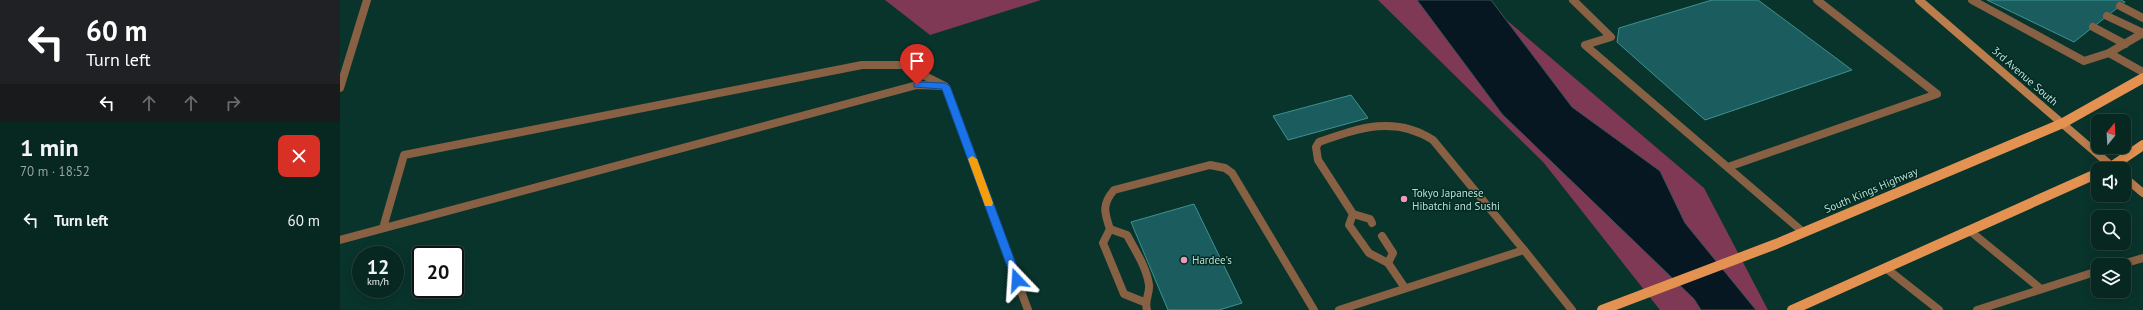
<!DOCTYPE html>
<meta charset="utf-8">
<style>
body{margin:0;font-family:"PT Sans",sans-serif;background:#15332e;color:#f1f3f6;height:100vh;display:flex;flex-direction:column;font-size:15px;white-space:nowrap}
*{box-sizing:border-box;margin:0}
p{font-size:13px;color:#98a5a5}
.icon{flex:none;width:22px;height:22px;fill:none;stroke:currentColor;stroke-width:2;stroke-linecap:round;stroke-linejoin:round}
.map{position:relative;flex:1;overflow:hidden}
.sheet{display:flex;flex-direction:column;background:#072721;width:340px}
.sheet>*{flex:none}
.hud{background:#202124;color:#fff;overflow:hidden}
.needle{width:26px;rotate:18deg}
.buttons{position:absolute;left:1751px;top:114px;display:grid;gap:8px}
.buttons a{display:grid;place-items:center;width:40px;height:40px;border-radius:8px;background:#072721;box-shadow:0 2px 10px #0003,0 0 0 1px #28443f;font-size:20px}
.speed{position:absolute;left:12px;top:246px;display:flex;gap:8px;font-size:20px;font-weight:700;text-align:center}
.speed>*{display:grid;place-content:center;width:52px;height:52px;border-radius:50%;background:#072721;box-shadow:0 2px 10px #0003,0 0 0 1px #28443f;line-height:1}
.speed small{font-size:10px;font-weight:400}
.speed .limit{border:2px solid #111;border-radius:6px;background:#fff;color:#111}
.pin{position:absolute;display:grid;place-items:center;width:34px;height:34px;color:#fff;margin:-41px -17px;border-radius:50% 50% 50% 0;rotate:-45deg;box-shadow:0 0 4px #0007}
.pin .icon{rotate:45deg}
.me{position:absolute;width:44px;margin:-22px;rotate:340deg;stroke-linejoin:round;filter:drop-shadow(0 0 3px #0008)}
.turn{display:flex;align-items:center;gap:14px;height:84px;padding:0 20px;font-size:18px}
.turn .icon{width:52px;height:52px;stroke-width:2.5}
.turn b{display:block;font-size:28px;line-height:34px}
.lanes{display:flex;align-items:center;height:38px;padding:0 20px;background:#0003;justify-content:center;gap:20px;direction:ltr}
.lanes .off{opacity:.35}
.round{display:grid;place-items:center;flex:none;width:42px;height:42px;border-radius:8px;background:#15332e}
.head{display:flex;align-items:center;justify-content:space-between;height:68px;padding:0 20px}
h1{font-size:24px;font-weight:800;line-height:30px}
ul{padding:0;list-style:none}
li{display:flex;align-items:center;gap:12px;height:60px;padding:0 20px}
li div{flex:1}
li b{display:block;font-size:15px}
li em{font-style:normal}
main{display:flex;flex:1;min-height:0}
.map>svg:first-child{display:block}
</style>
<main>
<section class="sheet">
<div class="hud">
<div class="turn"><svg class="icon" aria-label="left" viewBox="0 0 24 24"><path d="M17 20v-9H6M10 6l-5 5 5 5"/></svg><div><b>60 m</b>Turn left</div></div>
<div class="lanes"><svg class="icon" aria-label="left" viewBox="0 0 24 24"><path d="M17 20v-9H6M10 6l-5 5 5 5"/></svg><svg class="icon off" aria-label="ahead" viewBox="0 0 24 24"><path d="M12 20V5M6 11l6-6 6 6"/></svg><svg class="icon off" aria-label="ahead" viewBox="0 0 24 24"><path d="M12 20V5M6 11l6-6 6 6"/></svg><svg class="icon off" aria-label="right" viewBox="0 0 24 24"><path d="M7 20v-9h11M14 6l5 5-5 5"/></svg></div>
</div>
<div class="head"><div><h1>1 min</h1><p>70 m · 18:52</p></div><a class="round" style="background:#d93025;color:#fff"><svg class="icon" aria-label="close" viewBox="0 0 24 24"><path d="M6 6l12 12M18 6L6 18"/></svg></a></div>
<ul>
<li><svg class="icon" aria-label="left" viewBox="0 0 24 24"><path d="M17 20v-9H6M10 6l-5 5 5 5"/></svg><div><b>Turn left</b></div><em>60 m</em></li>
</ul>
</section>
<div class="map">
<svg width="1803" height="310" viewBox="0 0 1803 310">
<rect width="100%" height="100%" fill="#09342c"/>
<g fill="#7f3954">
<path d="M545 0H701L590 35Z"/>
<path d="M1038 0H1143L1364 188 1428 310H1320L1204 163Z"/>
</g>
<path fill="#071721" stroke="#3d5357" d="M1077 0H1151L1232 107 1320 171 1345 223 1416 310H1361L1354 299 1162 114Z"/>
<g fill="#1b5d5e" stroke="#3e9193">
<path d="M1372 0H1418L1512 70 1365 120 1277 42 1279 28Z"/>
<path d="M1647 0H1781L1785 2 1734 42Z"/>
<path d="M1011 95 1028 118 948 140 933 116Z"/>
<path d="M854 204 902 303 879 310H828L791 222Z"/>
</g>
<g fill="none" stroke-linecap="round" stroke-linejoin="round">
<g stroke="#886043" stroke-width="8">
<path d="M1233 0 1271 37 1245 45 1463 232"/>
<path d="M1632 0 1744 61 1769 53"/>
<path d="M1780 6 1803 18"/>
<path d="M1767 16 1803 33"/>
<path d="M1753 27 1785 44"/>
<path d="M1803 33 1769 53 1803 72"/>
<path d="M1388 167 1597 94 1477 0"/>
<path d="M1013 214 1009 225 1029 253 1048 263 1065 288"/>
<path d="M1032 223 1030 219 1013 214 978 160 976 147 979 142C1019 128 1055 115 1093 140L1184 250"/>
<path d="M43 228 64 155 522 65H563L603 85"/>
<path d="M770 229 787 235C795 250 807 268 809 285 810 294 804 300 807 310"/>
<path d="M1630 231 1701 289"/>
<path d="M1042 236 1053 253 1048 263"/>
<path d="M0 240 577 85 605 86 688 310"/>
<path d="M1779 265 1803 258"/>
<path d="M1547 269 1599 310"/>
<path d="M804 302 784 294 763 243 770 229C764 212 762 204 774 190L870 165 885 168 892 173 974 310"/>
<path d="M999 310 1184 250 1232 310"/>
<path d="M1637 310 1758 271"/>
</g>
<path stroke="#886043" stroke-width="8" d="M0 88 27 0"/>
<g stroke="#bc7d4c" stroke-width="8">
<path d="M1579 0 1775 169"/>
<path d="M1784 177 1803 193"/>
</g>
<g stroke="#e49252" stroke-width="10">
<path d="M1768 169 1803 145"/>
<path d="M1262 310 1436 244 1723 123 1803 78"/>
<path d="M1452 310 1758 173"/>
</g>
</g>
<path fill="#1a73e8" stroke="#114b97" d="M577 82 605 83 610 86 682 280 681 283H673L672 280 602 89 574 87V83Z"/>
<path fill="#f59e0b" d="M632 156 637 159 653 203 652 206H645L644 203 628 159Z"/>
<g fill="#ef9ab8" stroke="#002a22" stroke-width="1.5">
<circle cx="1064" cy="199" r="4"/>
<circle cx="844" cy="260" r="4"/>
</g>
<g text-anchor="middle" stroke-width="3" stroke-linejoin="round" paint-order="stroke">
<g font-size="11" fill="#bbdfd6" stroke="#002a22">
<text transform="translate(1685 76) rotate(41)" y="4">3rd Avenue South</text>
<text transform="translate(1531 190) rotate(-23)" y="4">South Kings Highway</text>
</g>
<g font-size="11" fill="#bbdfd6" stroke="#002a22" text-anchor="start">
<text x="1072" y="197">Tokyo Japanese<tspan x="1072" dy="13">Hibatchi and Sushi</tspan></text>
<text x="852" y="264">Hardee's</text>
</g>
</g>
</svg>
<div class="buttons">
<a><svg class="needle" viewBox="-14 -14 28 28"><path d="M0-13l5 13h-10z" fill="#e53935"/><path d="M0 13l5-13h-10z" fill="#98a5a5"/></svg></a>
<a><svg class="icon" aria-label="sound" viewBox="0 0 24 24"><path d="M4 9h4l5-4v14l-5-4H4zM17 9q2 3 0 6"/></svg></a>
<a><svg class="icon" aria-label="search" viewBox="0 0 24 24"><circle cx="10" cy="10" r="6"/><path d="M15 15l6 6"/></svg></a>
<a><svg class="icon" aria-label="layers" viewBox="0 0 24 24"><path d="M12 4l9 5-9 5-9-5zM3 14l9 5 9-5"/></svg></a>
</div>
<div class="speed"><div>12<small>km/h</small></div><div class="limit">20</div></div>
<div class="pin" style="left:577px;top:85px;background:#d93025"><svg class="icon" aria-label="arrive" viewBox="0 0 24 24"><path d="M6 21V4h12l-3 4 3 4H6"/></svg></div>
<svg class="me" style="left:677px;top:280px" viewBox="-20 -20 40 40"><path d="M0-17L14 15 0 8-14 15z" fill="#1a73e8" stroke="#fff" stroke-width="4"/></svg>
</div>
</main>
